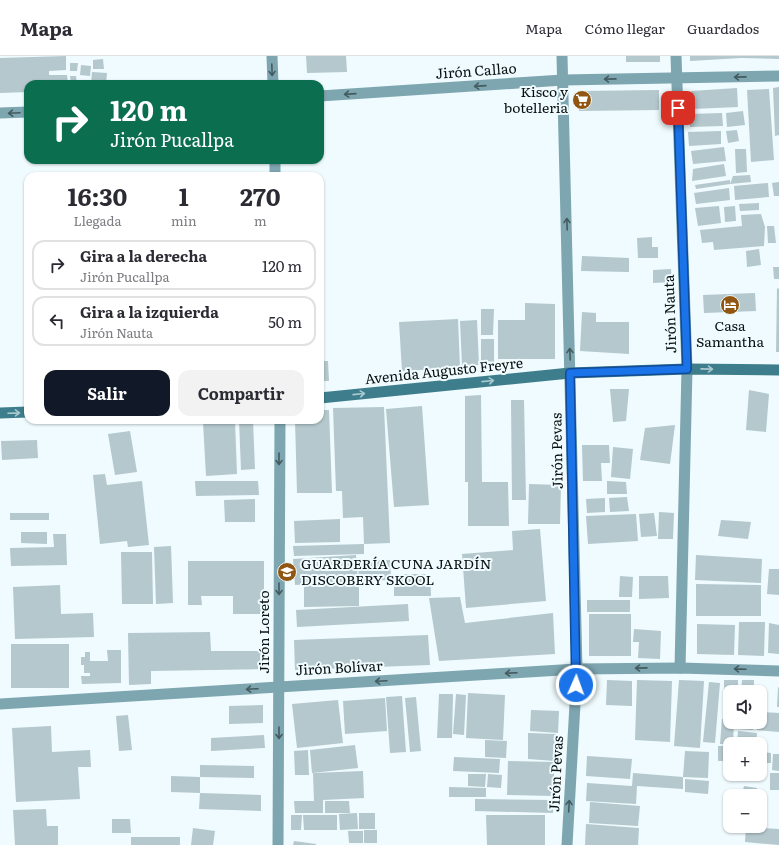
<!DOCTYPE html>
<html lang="es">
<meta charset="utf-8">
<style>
body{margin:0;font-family:Literata,serif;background:#f2f2f3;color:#2b2b33;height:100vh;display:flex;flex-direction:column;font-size:15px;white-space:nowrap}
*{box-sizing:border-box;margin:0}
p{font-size:13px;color:#7c7c81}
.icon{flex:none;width:22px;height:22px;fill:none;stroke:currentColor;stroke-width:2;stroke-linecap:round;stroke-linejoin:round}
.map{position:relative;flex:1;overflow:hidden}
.sheet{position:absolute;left:24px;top:116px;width:300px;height:252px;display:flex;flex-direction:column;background:#fff;border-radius:12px;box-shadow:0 1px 3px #0004}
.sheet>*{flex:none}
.banner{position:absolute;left:24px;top:24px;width:300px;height:84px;border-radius:12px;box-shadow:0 1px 3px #0004;background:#0b6e4f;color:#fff;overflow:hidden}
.controls{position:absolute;left:723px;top:629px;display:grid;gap:8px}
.controls a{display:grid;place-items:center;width:44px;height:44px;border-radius:8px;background:#fff;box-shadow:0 1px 3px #0004;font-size:20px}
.pin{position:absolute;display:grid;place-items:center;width:34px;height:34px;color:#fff;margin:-17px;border-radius:8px;box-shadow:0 2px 6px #0006}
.me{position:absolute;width:44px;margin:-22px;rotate:2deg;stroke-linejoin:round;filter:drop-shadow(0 0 3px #0008)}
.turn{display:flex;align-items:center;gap:14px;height:84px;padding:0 20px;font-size:18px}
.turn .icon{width:52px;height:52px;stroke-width:2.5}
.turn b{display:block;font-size:28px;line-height:34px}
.eta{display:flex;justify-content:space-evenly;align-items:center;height:68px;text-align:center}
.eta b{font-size:24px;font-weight:700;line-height:28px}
.primary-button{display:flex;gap:8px;margin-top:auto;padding:8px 20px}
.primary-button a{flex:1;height:46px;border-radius:12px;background:#111827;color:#fff;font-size:16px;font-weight:700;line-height:46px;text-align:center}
.primary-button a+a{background:#f2f2f3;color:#2b2b33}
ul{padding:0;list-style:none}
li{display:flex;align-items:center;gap:12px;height:50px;margin:0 8px 6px;padding:0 12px;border:2px solid #e1e1e2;border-radius:12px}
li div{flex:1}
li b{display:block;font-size:15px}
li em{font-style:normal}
header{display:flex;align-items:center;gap:24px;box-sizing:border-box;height:56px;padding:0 20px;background:#fff;border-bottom:1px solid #e1e1e2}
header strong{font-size:19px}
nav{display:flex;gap:22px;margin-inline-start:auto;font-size:14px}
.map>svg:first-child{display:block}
</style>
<header>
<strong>Mapa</strong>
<nav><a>Mapa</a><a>Cómo llegar</a><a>Guardados</a></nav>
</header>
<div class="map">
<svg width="779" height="789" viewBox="0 0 779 789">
<rect width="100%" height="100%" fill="#effbfe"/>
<g fill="#b4c8cd">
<path d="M66 0V14L49 15V19H67L68 28H28V36L0 37V2Z"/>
<path d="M306 0H346L347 16 307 17Z"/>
<rect x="626" y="0" width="34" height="6"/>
<path d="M690 0H779V3L741 2 690 5Z"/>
<path d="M103 3 104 13H93V4Z"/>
<path d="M70 7H78L77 15H70Z"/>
<path d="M81 9 91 10 90 20 80 19Z"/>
<path d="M92 16 107 17 106 28H91Z"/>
<path d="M70 20H76L77 28H71Z"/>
<path d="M779 31V79L775 80 773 32Z"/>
<path d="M737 32 738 51 692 53 691 35Z"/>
<path d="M769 33 774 104 751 106 747 34Z"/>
<path d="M659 34V54L579 55V35Z"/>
<path d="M743 55 745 69 727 71 726 57Z"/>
<path d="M722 57 723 70 690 71 689 58Z"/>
<path d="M737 74 739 85 728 87 726 75Z"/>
<path d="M721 75V88L689 90 688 76Z"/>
<path d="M724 91 726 105 693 108 691 95Z"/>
<path d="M735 93H746L747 116 736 117Z"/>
<path d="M724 108 726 120 692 125 693 113Z"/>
<path d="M750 119 751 126 730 128 733 120Z"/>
<path d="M730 124V128L696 133 695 129Z"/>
<path d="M779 126V140H774L772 127Z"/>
<path d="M768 127 769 141 735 144 734 130Z"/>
<path d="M729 132 730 144 696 148 694 137Z"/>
<path d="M759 147V154L740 155 739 148Z"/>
<path d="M719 150 721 167 698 170 695 152Z"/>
<path d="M735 150 736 165 725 166 724 151Z"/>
<path d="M761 158 765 171 764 190 714 194 713 186 702 187 700 174 742 170 741 159Z"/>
<path d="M767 170H774L776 187H768Z"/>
<path d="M652 181V191H658V202H638L637 182Z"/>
<path d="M759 193 761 209 747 211 746 195Z"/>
<path d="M582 200 629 202V216L581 215Z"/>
<path d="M773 211H779V223H774Z"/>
<path d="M671 213 672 226 653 227V214Z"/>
<path d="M777 232 779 233V296H776Z"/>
<path d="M755 237 756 255 704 257 703 239Z"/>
<path d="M525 247 555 248V303H498V264H525Z"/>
<path d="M481 253H494L493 279H481Z"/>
<path d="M582 256 596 257V266H629V298L580 295Z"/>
<path d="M458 263 460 312 402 315 399 266Z"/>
<path d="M477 264 479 309H462L460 265Z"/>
<path d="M481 283H494V306L481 305Z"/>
<path d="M320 305H328L329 325H320Z"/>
<path d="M610 333H629L626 365 613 366Z"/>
<path d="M749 334 769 338 766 376 746 374Z"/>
<path d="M481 339 482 426H508L509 470H468V426H465V340Z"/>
<path d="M511 344H524L526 444H512Z"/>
<path d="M422 350 429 449 394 451 386 353Z"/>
<path d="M384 351 390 487 364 488V498L294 500 293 490 364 488 363 461 343 462 342 435H336L333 352Z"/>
<path d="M320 354H329L332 437H297L295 364H320Z"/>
<path d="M239 364H253L255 413 241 414Z"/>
<path d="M235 365 237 418 206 420 203 366Z"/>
<path d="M675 369 670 408 640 404 645 372Z"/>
<path d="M130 375 137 416 115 419 108 378Z"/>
<path d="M37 384 38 402 2 404 1 385Z"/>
<path d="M582 389H609L610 407H601L602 425H583Z"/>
<path d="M613 391 633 393 630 423 611 421Z"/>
<path d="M105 418 107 429 142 425 149 489 128 491 127 485 100 488 93 419Z"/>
<path d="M195 425H258L259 439 196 440Z"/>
<path d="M607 425 626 426 627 438H607Z"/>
<path d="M529 428 561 429 560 468H528Z"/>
<path d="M627 441 629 455 610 456 609 442Z"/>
<path d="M605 442V456L587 457 586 443Z"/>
<path d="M255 443V466H225L224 444Z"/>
<path d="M659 456 674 457 673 483H658Z"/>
<rect x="10" y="457" width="39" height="7"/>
<path d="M654 457 657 480 641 481 639 458Z"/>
<path d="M636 458 638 485 588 488 586 460Z"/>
<path d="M340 463V486L295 487 294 465Z"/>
<path d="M721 464 751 466 748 483 718 480Z"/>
<path d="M540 473 546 545 466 552 462 498 513 494 512 475Z"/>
<path d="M21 476H47V488L21 487Z"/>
<path d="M53 478H66L67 509 11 510 10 492 54 491Z"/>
<path d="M171 490 173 547 156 548 154 491Z"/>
<path d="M121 496H152L153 548H122Z"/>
<path d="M356 499 358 525 295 529 293 503Z"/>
<path d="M696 499 762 503 761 527 695 524Z"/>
<path d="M390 504 391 524 359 525 358 505Z"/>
<path d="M188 505H264V558H233V540H201L202 549H188Z"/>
<path d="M769 513H779V539L767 538Z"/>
<path d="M394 518H430L431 540H394Z"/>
<path d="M620 520 633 521 632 541H619Z"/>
<path d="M639 520H668L669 542 639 543Z"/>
<path d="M359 528V550L304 551V529Z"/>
<path d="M696 528 761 529V560H696Z"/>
<path d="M60 529 61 558 93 557 94 581 15 583 13 531Z"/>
<path d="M460 541 465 567 553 557 555 598 439 605 429 542Z"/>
<rect x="587" y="544" width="43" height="12"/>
<path d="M408 548 409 565 297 571 296 554Z"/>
<rect x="589" y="558" width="42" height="42"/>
<path d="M739 566H765L764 600 738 599Z"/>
<path d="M769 567 779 569V598L768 597Z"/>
<path d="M697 568 735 569 734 599 697 598Z"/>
<path d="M634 573 661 575 660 603 638 602 639 586H633Z"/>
<path d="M210 576 211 595H263V613L151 615V628L129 629 128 577Z"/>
<path d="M428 579 430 609 295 614 294 584Z"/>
<rect x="11" y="588" width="58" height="44"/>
<path d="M107 594H121V627L82 628 81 620H90V617H84V609H81V601H85V596H90V605H108Z"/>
<path d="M607 624 632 625V650L606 649Z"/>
<path d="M637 624 672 625 670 686 635 684Z"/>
<path d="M679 624 704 625 700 692 674 690Z"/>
<path d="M724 624H738V636H730V658H724Z"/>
<path d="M742 624H754V636H741Z"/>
<path d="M709 626 720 627 715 687 703 686Z"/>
<path d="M778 631 779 632V651H777Z"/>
<path d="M468 637 505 639 503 684 466 682Z"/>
<path d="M439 638H453L452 682H437Z"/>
<path d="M456 638 466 639 464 679 453 678Z"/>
<path d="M402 640 406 696 390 697 386 641Z"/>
<path d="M416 641 421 695 410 696 405 642Z"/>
<path d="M385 642 387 675 345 678 343 645Z"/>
<path d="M338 644 343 687 297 692 292 648Z"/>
<path d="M263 649V667L229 668V650Z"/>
<path d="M531 654 559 655 558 677 530 675Z"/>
<path d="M760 656 779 657V676L757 674 758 666H760Z"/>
<path d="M128 659 132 694 119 695 116 660Z"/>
<path d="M722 663H730V666H734L733 688H720Z"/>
<path d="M738 666H753V674L737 673Z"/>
<path d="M51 670 52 696 90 694 91 711H78L80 743 16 746 12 672Z"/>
<path d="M738 675 757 677 756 688H737Z"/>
<path d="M528 677 556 678 555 705 528 703Z"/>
<path d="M264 679 265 692 211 695V682Z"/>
<path d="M485 684 507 685 506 702 485 701Z"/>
<path d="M355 689 358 712 312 717 310 694Z"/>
<rect x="718" y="690" width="12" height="15"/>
<path d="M308 694 309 719H295L294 695Z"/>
<path d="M685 695 709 696 708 722 683 721Z"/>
<path d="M762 696 771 697V707H762Z"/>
<path d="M773 698H779V715L772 714Z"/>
<path d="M587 700 632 703 630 723 586 720Z"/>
<path d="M454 701 500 703 499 717 453 715Z"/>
<path d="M508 705 554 706V740L507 739Z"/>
<path d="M200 709 254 710V722L200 721V737L171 736V720L200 721Z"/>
<path d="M363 715 364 742 323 744V757H295L294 745H314L313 717Z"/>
<path d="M633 717 683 721V733L637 730 636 748 586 745 587 727 632 730Z"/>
<rect x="770" y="717" width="9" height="17"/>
<path d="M468 718H486L485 731 468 730Z"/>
<path d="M488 718 502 719 501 732 487 731Z"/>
<path d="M685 723 709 725 708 738 685 736Z"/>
<path d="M744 730 757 732 756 737 743 734Z"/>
<path d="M449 731 486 732V741H449Z"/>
<path d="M743 736 754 738 753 740H742Z"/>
<path d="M200 737 261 739V755L199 753Z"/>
<path d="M475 743 554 744 553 757 475 755Z"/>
<path d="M325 745H349L350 757H325Z"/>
<path d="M590 746 640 750 638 770 589 767Z"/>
<path d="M46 753 47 770H58V789H15L13 754Z"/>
<path d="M357 757 358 773 340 774 339 758Z"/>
<rect x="359" y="757" width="16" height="16"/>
<path d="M291 759H302L301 774H291Z"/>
<path d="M303 759H337V774H304Z"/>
<path d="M486 759H545V789H487Z"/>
<path d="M112 763H130L131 777H112Z"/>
<path d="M586 768 639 772 638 789H585Z"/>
<path d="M746 771 779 773V789L745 786Z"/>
<path d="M193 772 215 775 213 789H191Z"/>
<rect x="364" y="774" width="13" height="13"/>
<path d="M348 775H363V787H349Z"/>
<rect x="131" y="781" width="49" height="8"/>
<path d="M294 785 316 788V789H293Z"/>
</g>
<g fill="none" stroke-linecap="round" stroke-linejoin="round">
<g stroke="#7ea6b0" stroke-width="11">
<path d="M272 0 273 28"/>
<path d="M562 0 577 613 567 789"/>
<path d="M676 0 687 313 680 612"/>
<path d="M320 40 563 24 779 20"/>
<path d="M0 57 28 56"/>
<path d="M275 104V120"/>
<path d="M0 648 577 613 680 612 779 615"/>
<path d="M278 789 280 364"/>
</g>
<g stroke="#3e7e8c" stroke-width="11">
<path d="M320 342 570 317 687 313 779 314"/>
<path d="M0 357 28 356"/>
</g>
</g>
<defs><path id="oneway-shaft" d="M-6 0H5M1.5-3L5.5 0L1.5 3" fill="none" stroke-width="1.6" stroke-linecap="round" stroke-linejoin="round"/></defs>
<g stroke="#445b60">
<use href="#oneway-shaft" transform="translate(272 14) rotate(88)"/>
<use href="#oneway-shaft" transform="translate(740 21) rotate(179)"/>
<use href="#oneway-shaft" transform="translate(610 23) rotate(179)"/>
<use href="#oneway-shaft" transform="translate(480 30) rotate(176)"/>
<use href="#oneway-shaft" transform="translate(350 38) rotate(176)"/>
<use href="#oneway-shaft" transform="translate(14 57) rotate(177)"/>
<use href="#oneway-shaft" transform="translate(567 168) rotate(-92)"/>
<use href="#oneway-shaft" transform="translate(570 298) rotate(-92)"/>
<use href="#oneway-shaft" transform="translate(279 403) rotate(90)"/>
<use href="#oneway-shaft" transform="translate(279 533) rotate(90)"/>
<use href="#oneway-shaft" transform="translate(641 612) rotate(179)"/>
<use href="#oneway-shaft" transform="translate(740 613) rotate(-178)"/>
<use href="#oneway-shaft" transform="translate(511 617) rotate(177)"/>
<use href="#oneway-shaft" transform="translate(381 625) rotate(177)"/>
<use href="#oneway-shaft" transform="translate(252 633) rotate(177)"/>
<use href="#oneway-shaft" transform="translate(279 677) rotate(90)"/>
<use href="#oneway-shaft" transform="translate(569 750) rotate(-87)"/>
</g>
<g stroke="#a8c9d0">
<use href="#oneway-shaft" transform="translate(707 313) rotate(1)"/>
<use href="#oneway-shaft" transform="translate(488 325) rotate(-6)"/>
<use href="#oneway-shaft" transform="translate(359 338) rotate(-6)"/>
<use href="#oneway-shaft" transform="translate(14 357) rotate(-2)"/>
</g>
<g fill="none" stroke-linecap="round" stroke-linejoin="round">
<g stroke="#114b97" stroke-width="10">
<path id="route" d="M576 629 570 317 687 313 678 52"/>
</g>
<use href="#route" stroke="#1a73e8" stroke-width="7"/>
</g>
<defs>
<g id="supermarket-disc" transform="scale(1)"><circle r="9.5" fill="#905612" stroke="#effbfe"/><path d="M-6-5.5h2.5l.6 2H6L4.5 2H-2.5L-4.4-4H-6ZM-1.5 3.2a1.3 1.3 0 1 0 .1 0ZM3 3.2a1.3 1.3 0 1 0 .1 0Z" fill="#fff"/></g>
<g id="hotel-disc" transform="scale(1)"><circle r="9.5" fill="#905612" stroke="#effbfe"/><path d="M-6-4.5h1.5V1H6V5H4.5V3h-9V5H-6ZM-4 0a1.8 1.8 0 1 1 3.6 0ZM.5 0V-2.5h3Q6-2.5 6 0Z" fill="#fff"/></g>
<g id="school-disc" transform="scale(1)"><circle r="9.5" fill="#905612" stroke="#effbfe"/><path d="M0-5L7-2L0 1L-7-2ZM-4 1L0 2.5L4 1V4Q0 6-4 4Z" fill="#fff"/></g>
</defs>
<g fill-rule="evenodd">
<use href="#supermarket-disc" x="582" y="44"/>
<use href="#hotel-disc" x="730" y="249"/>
<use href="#school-disc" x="287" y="516"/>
</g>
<g text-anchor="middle" stroke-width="4" stroke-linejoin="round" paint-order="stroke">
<g font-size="14" fill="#091011" stroke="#effbfe">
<text transform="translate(476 15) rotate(-4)" y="5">Jirón Callao</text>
<text transform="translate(670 258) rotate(-92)" y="5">Jirón Nauta</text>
<text transform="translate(444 315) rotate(-6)" y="5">Avenida Augusto Freyre</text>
<text transform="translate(557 395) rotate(-91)" y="5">Jirón Pevas</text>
<text transform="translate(264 576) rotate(-90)" y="5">Jirón Loreto</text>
<text transform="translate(339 612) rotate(-3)" y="5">Jirón Bolívar</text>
<text transform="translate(556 718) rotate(-87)" y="5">Jirón Pevas</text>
</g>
<g font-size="14" fill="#091011" stroke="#effbfe" text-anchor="end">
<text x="568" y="41">Kisco y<tspan x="568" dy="16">botelleria</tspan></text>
<text x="730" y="275" text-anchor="middle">Casa<tspan x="730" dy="16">Samantha</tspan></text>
<text x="301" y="513" text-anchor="start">GUARDERÍA CUNA JARDÍN<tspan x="301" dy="16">DISCOBERY SKOOL</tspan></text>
</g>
</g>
</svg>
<div class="controls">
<a><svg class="icon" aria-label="sound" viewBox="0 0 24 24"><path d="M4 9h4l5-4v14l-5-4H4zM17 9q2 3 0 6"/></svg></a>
<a>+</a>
<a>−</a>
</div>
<div class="pin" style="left:678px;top:52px;background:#d93025"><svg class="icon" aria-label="arrive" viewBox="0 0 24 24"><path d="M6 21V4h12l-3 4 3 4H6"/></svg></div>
<svg class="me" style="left:576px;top:629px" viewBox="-20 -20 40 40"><circle r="17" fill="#1a73e8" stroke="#fff" stroke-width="3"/><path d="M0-11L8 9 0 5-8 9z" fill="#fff"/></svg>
<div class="banner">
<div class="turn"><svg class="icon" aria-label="right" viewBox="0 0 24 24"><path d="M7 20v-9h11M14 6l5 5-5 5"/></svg><div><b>120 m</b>Jirón Pucallpa</div></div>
</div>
<section class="sheet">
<div class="eta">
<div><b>16:30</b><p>Llegada</p></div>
<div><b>1</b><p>min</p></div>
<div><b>270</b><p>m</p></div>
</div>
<ul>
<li><svg class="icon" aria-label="right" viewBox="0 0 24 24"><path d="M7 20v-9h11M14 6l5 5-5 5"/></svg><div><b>Gira a la derecha</b><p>Jirón Pucallpa</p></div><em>120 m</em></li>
<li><svg class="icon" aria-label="left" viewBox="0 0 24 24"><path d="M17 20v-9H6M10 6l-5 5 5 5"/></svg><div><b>Gira a la izquierda</b><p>Jirón Nauta</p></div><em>50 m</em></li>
</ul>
<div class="primary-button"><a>Salir</a><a>Compartir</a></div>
</section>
</div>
